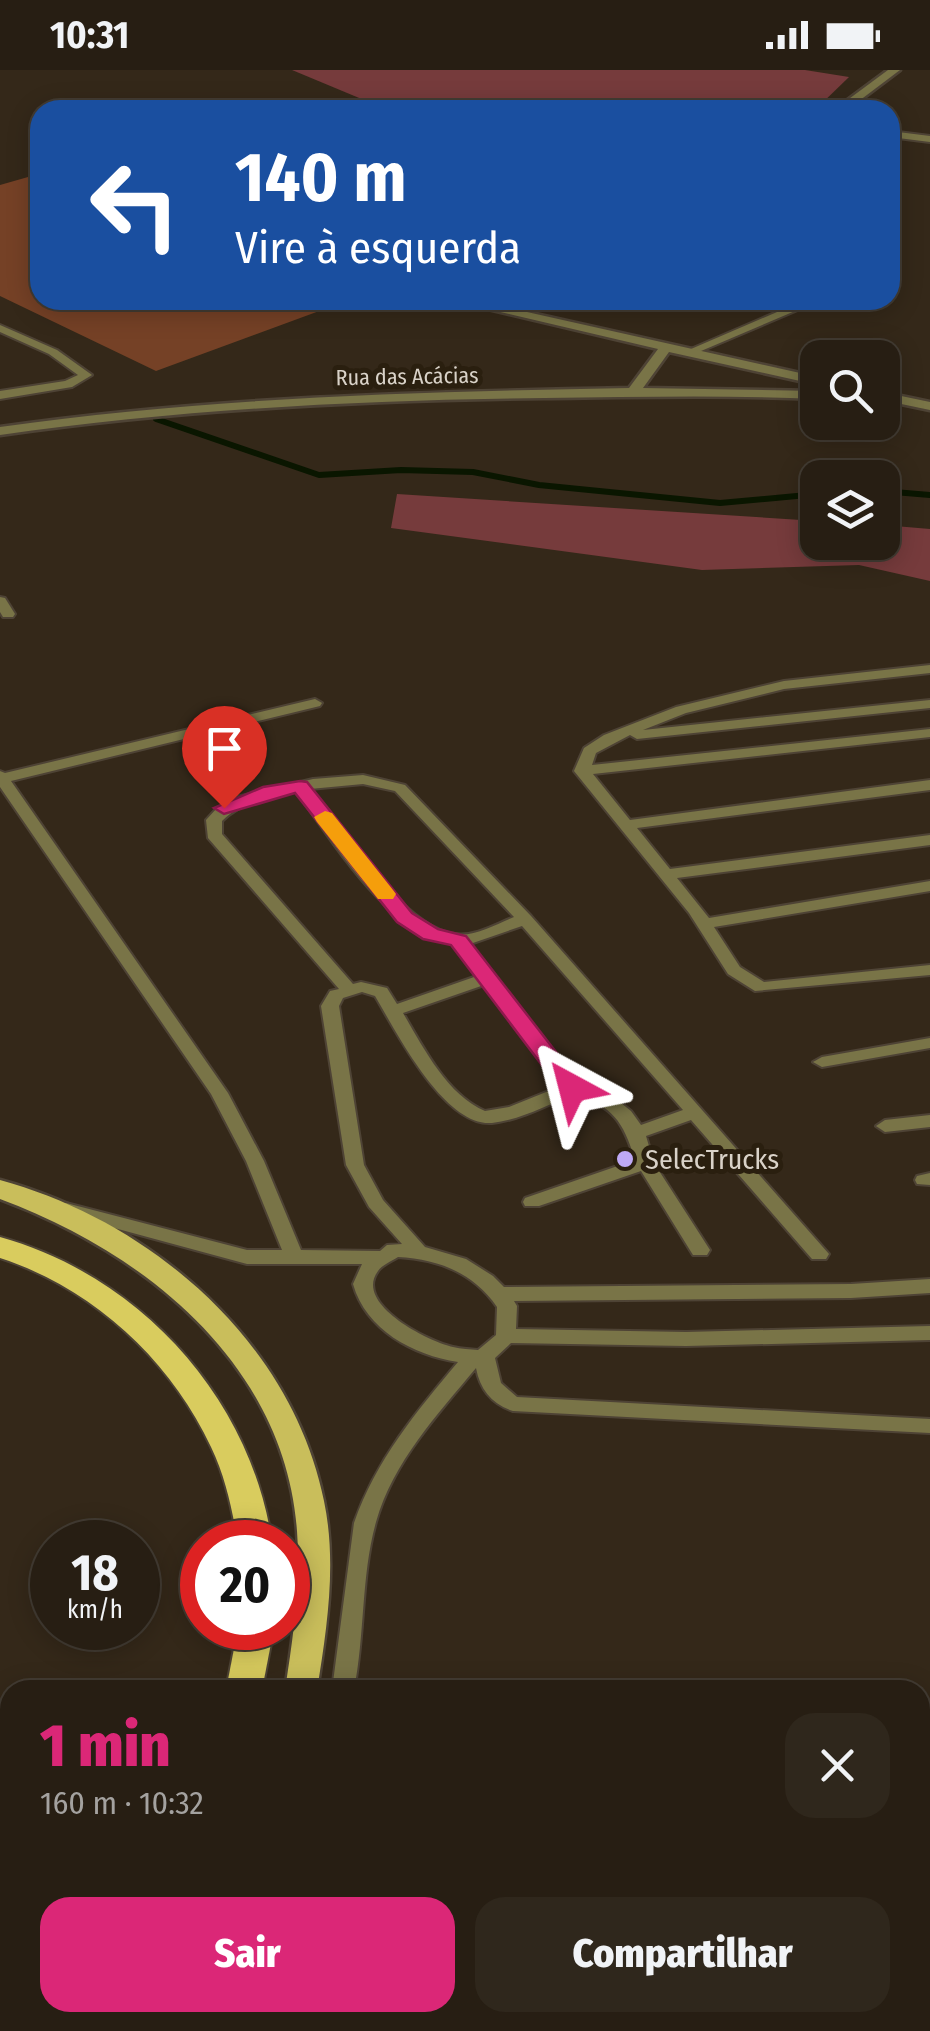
<!DOCTYPE html>
<html lang="pt">
<meta charset="utf-8">
<style>
body{margin:0;font-family:"Fira Sans Condensed",sans-serif;background:#2f271c;color:#f1f3f6;height:100vh;display:flex;flex-direction:column;font-size:38px;white-space:nowrap}
*{box-sizing:border-box;margin:0}
p{font-size:32px;color:#a4a2a0}
.icon{flex:none;width:55px;height:55px;fill:none;stroke:currentColor;stroke-width:2;stroke-linecap:round;stroke-linejoin:round}
.map{position:relative;flex:1;overflow:hidden}
.details{position:absolute;left:0px;top:1610px;width:930px;height:352px;display:flex;flex-direction:column;background:#271e13;border-radius:30px 30px 0 0;box-shadow:0 5px 25px #0003,0 0 0 2px #433c33}
.details>*{flex:none}
.top-card{position:absolute;left:30px;top:30px;width:870px;height:210px;border-radius:30px;box-shadow:0 5px 25px #0003,0 0 0 2px #433c33;background:#1a4fa0;color:#fff;overflow:hidden}
.controls{position:absolute;left:800px;top:270px;display:grid;gap:20px}
.controls a{display:grid;place-items:center;width:100px;height:100px;border-radius:20px;background:#271e13;box-shadow:0 5px 25px #0003,0 0 0 2px #433c33;font-size:50px}
.speed{position:absolute;left:30px;top:1450px;display:flex;gap:20px;font-size:50px;font-weight:700;text-align:center}
.speed>*{display:grid;place-content:center;width:130px;height:130px;border-radius:50%;background:#271e13;box-shadow:0 5px 25px #0003,0 0 0 2px #433c33;line-height:1}
.speed small{font-size:25px;font-weight:400}
.speed .limit{border:15px solid #d22;background:#fff;color:#111}
.pin{position:absolute;display:grid;place-items:center;width:85px;height:85px;color:#fff;margin:-102px -42px;border-radius:50% 50% 50% 0;rotate:-45deg;box-shadow:0 0 10px #0007}
.pin .icon{rotate:45deg}
.me{position:absolute;width:110px;margin:-55px;rotate:322deg;stroke-linejoin:round;filter:drop-shadow(0 0 8px #0008)}
.turn{display:flex;align-items:center;gap:35px;height:210px;padding:0 40px;font-size:45px}
.turn .icon{width:130px;height:130px;stroke-width:2.5}
.turn b{display:block;font-size:70px;line-height:85px}
.round{display:grid;place-items:center;flex:none;width:105px;height:105px;border-radius:30px;background:#2f271c}
.summary{display:flex;align-items:center;justify-content:space-between;height:170px;padding:0 40px}
h1{font-size:60px;font-weight:800;line-height:75px;color:#db2777}
.cta{display:flex;gap:20px;margin-top:auto;padding:20px 40px}
.cta a{flex:1;height:115px;border-radius:30px;background:#db2777;color:#fff;font-size:40px;font-weight:800;line-height:115px;text-align:center}
.cta a+a{background:#2f271c;color:#f1f3f6}
.status{display:flex;justify-content:space-between;align-items:center;height:70px;padding:0 50px;background:#271e13;direction:ltr}
.status svg{height:28px;fill:currentColor}
.map>svg:first-child{display:block}
</style>
<div class="status"><b>10:31</b><svg viewBox="0 0 49 12"><path d="M0 12V9h3v3zM5 12V6h3v6zM10 12V3h3v9zM15 12V0h3v12zM26 1h20v11H26zM47 4h2v5h-2z"/></svg></div>
<div class="map">
<svg width="930" height="1961" viewBox="0 0 930 1961">
<rect width="100%" height="100%" fill="#342819"/>
<g fill="#763b3c">
<path d="M292 0H805L849 7 815 40H388Z"/>
<path d="M397 424 817 451 818 472H882L883 455 930 459V511L859 495 702 500 391 458Z"/>
</g>
<g fill="none" stroke-linecap="round" stroke-linejoin="round">
<g stroke="#0a1600" stroke-width="6">
<path d="M156 349 319 405 401 400 473 402 539 415 720 433 818 424"/>
<path d="M882 421 930 425"/>
</g>
</g>
<path fill="#754126" d="M28 107 40 112V230L341 233 156 301 0 226V115Z"/>
<g fill="none" stroke-linecap="round" stroke-linejoin="round">
<g stroke="#4e4335" stroke-width="4">
<g id="service">
<path d="M890 61 930 66V72L890 67Z"/>
<path d="M805 230H821L694 284 684 282Z"/>
<path d="M0 255 57 280 92 305 72 317 0 329V321L65 311 78 305 49 284 0 262Z"/>
<path d="M0 527 5 528 15 544 13 547H3L0 542Z"/>
<path d="M930 595V603L784 619 686 643 643 660 930 630V638L637 669 630 665 596 683 592 695 930 659V667L593 704 630 750 930 710V720L637 758 670 799 930 765V775L677 808 709 848 930 811V821L714 857 740 897 764 912 930 895V905L755 921 728 904 689 843 574 701 584 678 604 665 676 637 784 611Z"/>
<path d="M315 629 322 633 320 636 11 711 228 1023 264 1091 301 1180 380 1181 387 1175 402 1174 369 1137 346 1095 321 936 330 921 339 919 208 768 206 750 217 738 237 727 313 709 363 705 405 715 531 846 829 1184 826 1189H812L691 1050 646 1066 654 1093 710 1180 707 1185H693L641 1101 539 1136H525L523 1132 525 1128 635 1090C623 1051 613 1036 573 1024 548 1035 520 1050 492 1053 444 1057 396 961 375 926L362 922 343 928 339 936 364 1095 383 1130 425 1177 466 1189 493 1206 504 1217 851 1214 930 1209V1223L851 1228 514 1231 517 1236 516 1259 686 1262 930 1256V1270L686 1276 511 1273 495 1288 501 1313 517 1327 930 1349V1363L513 1341C492 1334 480 1320 476 1298 437 1345 393 1392 376 1452 361 1506 365 1565 354 1620H332L354 1453C376 1390 416 1342 458 1292 413 1285 366 1260 353 1214L362 1194H247L59 1143 57 1139 59 1135 66 1133 247 1180H282L246 1091 211 1024 0 717V701L5 703ZM363 714 395 721 514 847C496 854 475 867 455 864 405 859 339 758 310 719ZM296 721C336 775 384 859 453 874L477 906 397 934 387 918 361 912 353 914 222 764V751C242 731 269 726 296 721ZM522 856 683 1040 641 1055 631 1041 616 1029 578 1014 470 874ZM484 915 561 1016 509 1037 485 1041C447 1025 423 977 403 943ZM398 1187C438 1189 474 1203 497 1237L496 1265 478 1280C470 1279 461 1279 453 1277 429 1272 353 1234 378 1201 382 1195 392 1191 398 1187Z"/>
<path d="M930 968V978L822 997 813 992 822 987Z"/>
<path d="M930 1045V1057L885 1062 876 1056 885 1050Z"/>
<path d="M930 1103V1115L917 1114 915 1110 917 1106Z"/>
</g>
</g>
<g stroke="#4e4335" stroke-width="5">
<g id="minor">
<path d="M888 0H900L847 40H834Z"/>
<path d="M450 230H473L818 307V315L669 282 643 318 818 321V329C726 325 636 327 544 328 362 330 181 339 0 365V357C209 327 418 322 629 318L658 279Z"/>
<path d="M882 322 930 332V340L882 330Z"/>
</g>
</g>
<g stroke="#4e4335" stroke-width="5">
<g id="primary">
<path d="M0 1110C153 1152 292 1273 324 1431 337 1493 327 1558 317 1620H285C293 1568 301 1514 297 1461 285 1295 146 1183 0 1129Z"/>
<path d="M107 1952H144L140 1961H103Z"/>
</g>
</g>
<g stroke="#4e4335" stroke-width="4">
<g id="trunk">
<path d="M0 1167C140 1206 251 1328 272 1472H238C232 1440 226 1408 211 1377 170 1289 92 1218 0 1188Z"/>
<path d="M238 1558H274L262 1620H226Z"/>
<path d="M0 1689 10 1692V1725L0 1722Z"/>
<path d="M0 1755 10 1758V1793L0 1790Z"/>
<path d="M0 1849 10 1852V1888L0 1885Z"/>
<path d="M35 1952H77L73 1961H31Z"/>
<path d="M186 1952H242L246 1961H190Z"/>
<path d="M490 1952H552L556 1961H494Z"/>
</g>
</g>
<use href="#service" fill="#797447" fill-rule="evenodd"/>
<use href="#minor" fill="#797447" fill-rule="evenodd"/>
<use href="#primary" fill="#c9be5b" fill-rule="evenodd"/>
<use href="#trunk" fill="#d9cc5e" fill-rule="evenodd"/>
</g>
<path fill="#db2777" stroke="#8e194d" stroke-width="2.5" d="M300 711 307 712 412 843 438 859 466 866 580 1013 583 1018 580 1023H563L451 875 423 869 397 852 295 723 224 744 214 738 263 717Z"/>
<path fill="#f59e0b" d="M325 741 332 743 393 820 396 824 393 829H378L317 752 314 747Z"/>
<circle fill="#bea9f5" stroke="#2a1f0f" stroke-width="4" cx="625" cy="1089" r="10"/>
<g text-anchor="middle" stroke-width="10" stroke-linejoin="round" paint-order="stroke">
<g font-size="22" fill="#d9d2c8" stroke="#2a1f0f">
<text transform="translate(407 306) rotate(-1)" y="8">Rua das Acácias</text>
</g>
<g font-size="28" fill="#d9d2c8" stroke="#2a1f0f" text-anchor="start">
<text x="645" y="1099">SelecTrucks</text>
</g>
</g>
</svg>
<div class="controls">
<a><svg class="icon" aria-label="search" viewBox="0 0 24 24"><circle cx="10" cy="10" r="6"/><path d="M15 15l6 6"/></svg></a>
<a><svg class="icon" aria-label="layers" viewBox="0 0 24 24"><path d="M12 4l9 5-9 5-9-5zM3 14l9 5 9-5"/></svg></a>
</div>
<div class="speed"><div>18<small>km/h</small></div><div class="limit">20</div></div>
<div class="pin" style="left:224px;top:738px;background:#d93025"><svg class="icon" aria-label="arrive" viewBox="0 0 24 24"><path d="M6 21V4h12l-3 4 3 4H6"/></svg></div>
<svg class="me" style="left:572px;top:1018px" viewBox="-20 -20 40 40"><path d="M0-17L14 15 0 8-14 15z" fill="#db2777" stroke="#fff" stroke-width="4"/></svg>
<div class="top-card">
<div class="turn"><svg class="icon" aria-label="left" viewBox="0 0 24 24"><path d="M17 20v-9H6M10 6l-5 5 5 5"/></svg><div><b>140 m</b>Vire à esquerda</div></div>
</div>
<section class="details">
<div class="summary"><div><h1>1 min</h1><p>160 m · 10:32</p></div><a class="round"><svg class="icon" aria-label="close" viewBox="0 0 24 24"><path d="M6 6l12 12M18 6L6 18"/></svg></a></div>
<div class="cta"><a>Sair</a><a>Compartilhar</a></div>
</section>
</div>
